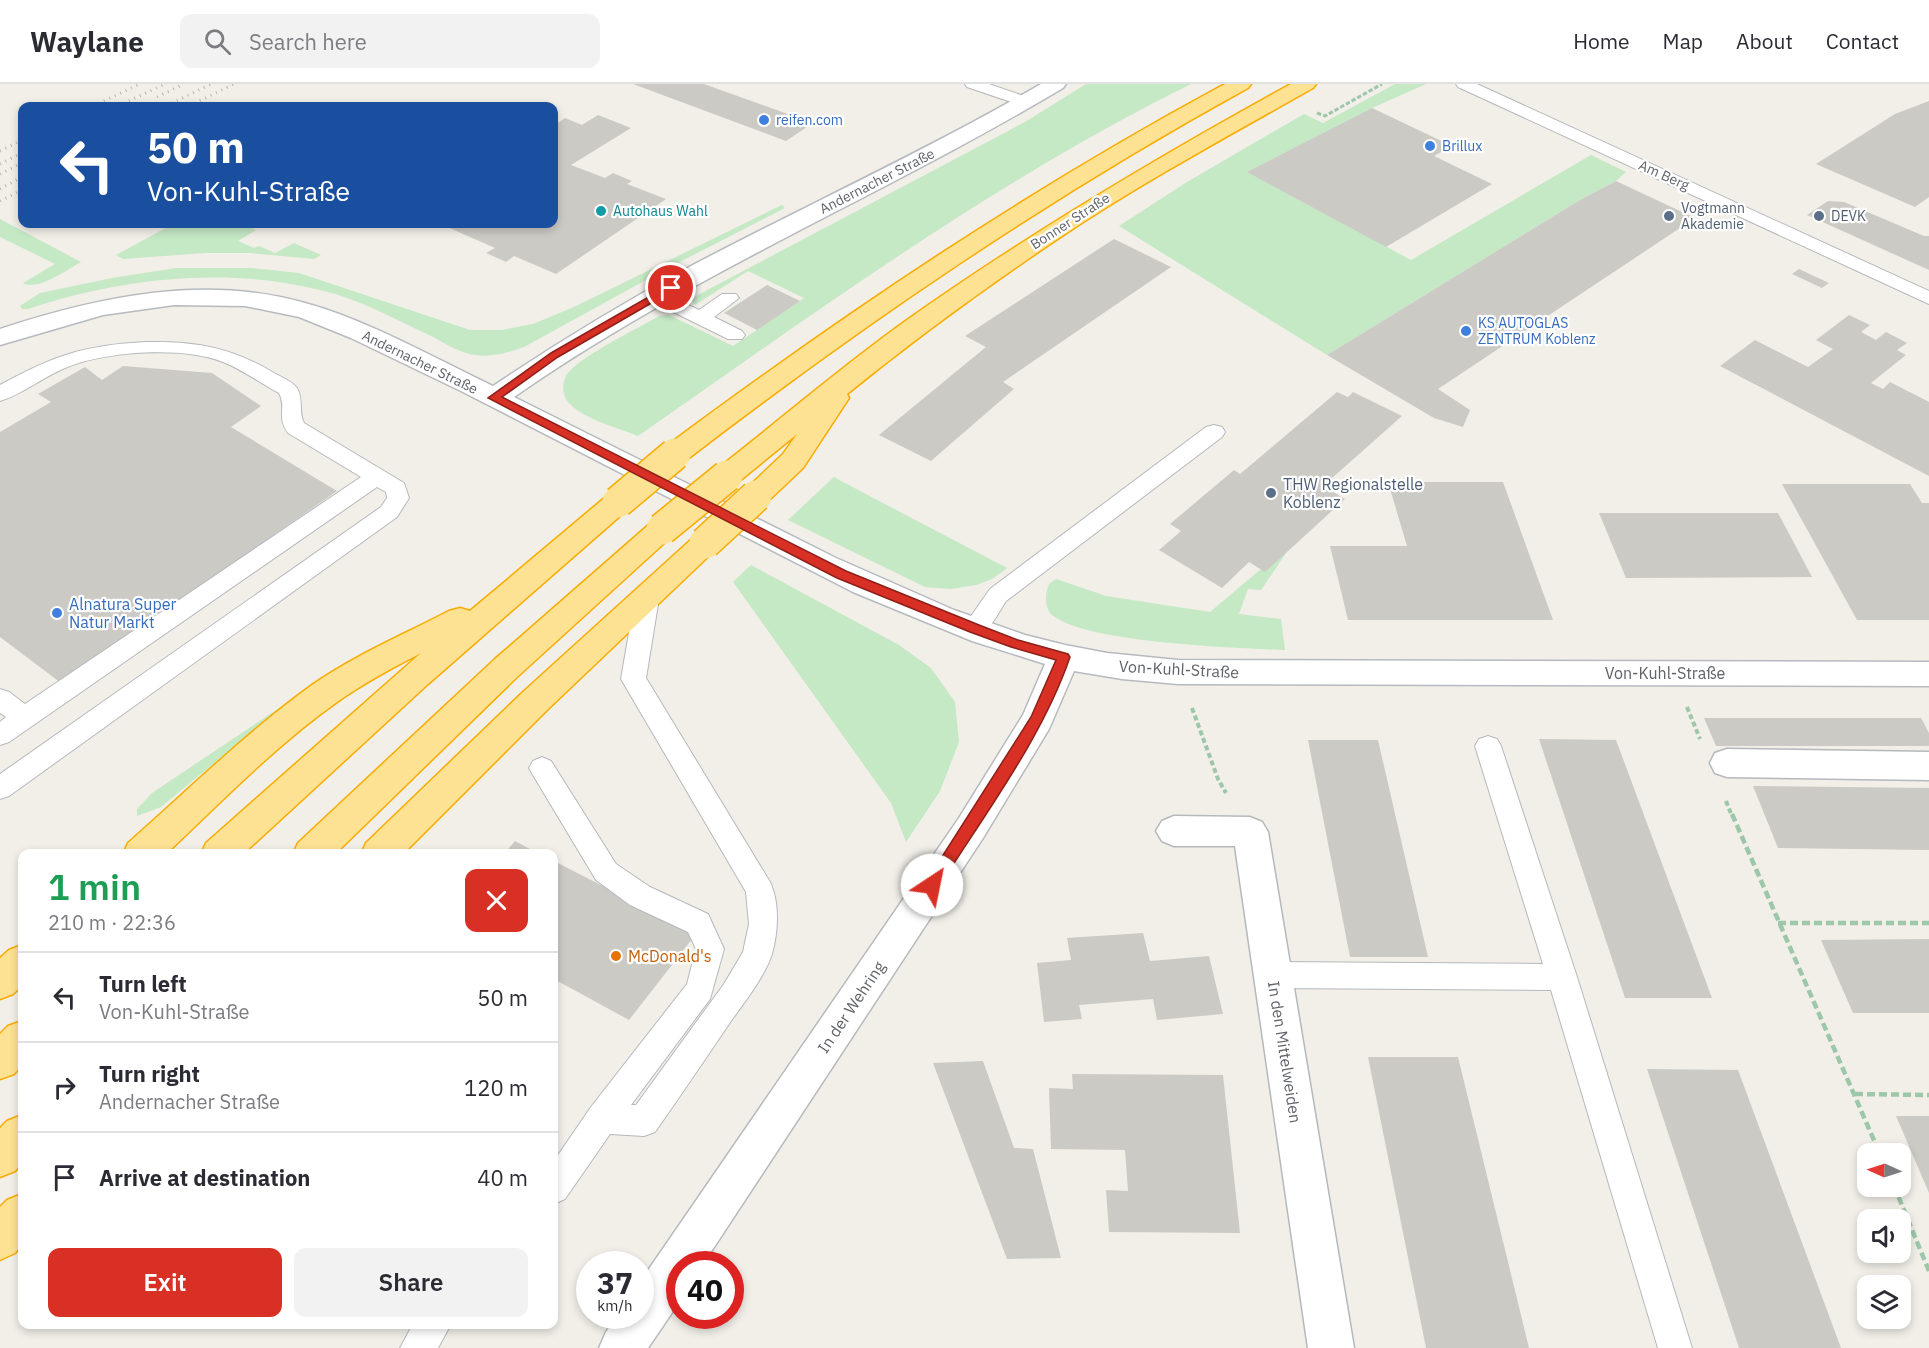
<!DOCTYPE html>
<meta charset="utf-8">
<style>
body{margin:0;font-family:"IBM Plex Sans",sans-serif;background:#f2f2f3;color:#2b2b33;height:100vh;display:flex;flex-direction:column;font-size:22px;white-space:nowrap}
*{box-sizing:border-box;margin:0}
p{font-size:20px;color:#7c7c81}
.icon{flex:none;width:33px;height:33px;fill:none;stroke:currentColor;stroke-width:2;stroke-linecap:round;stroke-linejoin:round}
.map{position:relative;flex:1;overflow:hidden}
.side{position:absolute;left:18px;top:765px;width:540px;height:480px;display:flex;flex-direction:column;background:#fff;border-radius:12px;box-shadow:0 3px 9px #0003}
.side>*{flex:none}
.guide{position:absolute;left:18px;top:18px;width:540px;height:126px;border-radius:12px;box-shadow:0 3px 9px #0003;background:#1a4fa0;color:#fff;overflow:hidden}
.needle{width:39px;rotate:273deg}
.controls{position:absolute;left:1857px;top:1059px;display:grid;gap:12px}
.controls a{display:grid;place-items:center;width:54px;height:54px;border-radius:12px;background:#fff;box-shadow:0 3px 9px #0003;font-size:30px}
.speed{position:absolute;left:576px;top:1167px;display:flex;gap:12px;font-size:30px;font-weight:700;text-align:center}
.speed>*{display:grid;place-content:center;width:78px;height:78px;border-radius:50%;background:#fff;box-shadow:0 3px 9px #0003;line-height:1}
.speed small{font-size:15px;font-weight:400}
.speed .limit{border:9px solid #d22;background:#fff;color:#111}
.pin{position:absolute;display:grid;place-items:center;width:51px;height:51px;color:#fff;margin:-26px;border:3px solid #fff;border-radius:50%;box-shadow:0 2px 6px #0007}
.me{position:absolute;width:66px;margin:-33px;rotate:34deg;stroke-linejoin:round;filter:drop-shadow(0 0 4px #0008)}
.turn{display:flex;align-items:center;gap:21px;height:126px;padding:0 30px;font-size:27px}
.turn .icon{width:78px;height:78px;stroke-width:2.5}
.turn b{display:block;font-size:42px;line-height:51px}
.round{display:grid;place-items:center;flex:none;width:63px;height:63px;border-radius:12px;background:#f2f2f3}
.overview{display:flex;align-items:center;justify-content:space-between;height:102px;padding:0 30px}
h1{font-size:36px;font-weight:600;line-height:45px;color:#1e9e55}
.action{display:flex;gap:12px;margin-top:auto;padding:12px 30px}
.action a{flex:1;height:69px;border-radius:12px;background:#d93025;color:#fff;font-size:24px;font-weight:600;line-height:69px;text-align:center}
.action a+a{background:#f2f2f3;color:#2b2b33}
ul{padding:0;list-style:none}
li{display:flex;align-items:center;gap:18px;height:90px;padding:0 30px;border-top:2px solid #e1e1e2}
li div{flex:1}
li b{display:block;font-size:22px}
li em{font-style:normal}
header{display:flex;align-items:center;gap:36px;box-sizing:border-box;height:84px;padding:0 30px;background:#fff;border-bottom:2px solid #e1e1e2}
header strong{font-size:28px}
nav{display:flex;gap:33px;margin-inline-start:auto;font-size:21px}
.search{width:420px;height:54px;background:#f2f2f3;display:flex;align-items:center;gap:15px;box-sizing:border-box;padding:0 21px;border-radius:12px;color:#7c7c81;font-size:22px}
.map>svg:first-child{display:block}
</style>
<header>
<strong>Waylane</strong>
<div class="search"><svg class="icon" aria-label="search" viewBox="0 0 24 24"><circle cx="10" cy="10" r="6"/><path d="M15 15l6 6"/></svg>Search here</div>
<nav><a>Home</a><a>Map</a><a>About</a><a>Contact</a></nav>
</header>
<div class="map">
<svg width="1929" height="1264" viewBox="0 0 1929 1264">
<rect width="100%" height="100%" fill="#f1efe8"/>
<g fill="#c5e8c5">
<path d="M1086 0H1191C995 97 817 227 638 352 617 343 584 336 568 318 562 311 562 300 566 292 576 274 639 244 659 232L669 231 733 262 804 214 748 187 695 221 692 217 696 212 1025 38Z"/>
<path d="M1395 0H1426L1372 24 1248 88 1411 176 1591 71 1626 88 1616 97 1580 116 1327 271 1119 142 1187 98 1304 30 1323 39Z"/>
<path d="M782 121 785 124 664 186 524 263C505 270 485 275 466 269 453 265 441 257 429 251 395 235 361 216 324 207 228 182 121 194 28 225H22L20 222 40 209 112 194 176 184H252L299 189 470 246H502L533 240 574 223Z"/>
<path d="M0 135 81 178C68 185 37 208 23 199L55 180 0 153Z"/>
<path d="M173 140H242L256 146 238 157 254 164 259 162 275 169 294 159 321 171 314 175 250 169H205L123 175 116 171Z"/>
<path d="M834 393 843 398 1007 484 992 495 976 501 951 505 925 503 788 436Z"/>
<path d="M1286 469 1261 506 1248 505 1239 530 1281 535 1285 566C1238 564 1085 559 1052 531 1044 523 1045 510 1049 500L1056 495 1106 512 1210 528 1261 485Z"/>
<path d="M751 481 899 561 931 584 955 618 959 658 940 707 906 758 891 719 733 498Z"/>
<path d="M288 618 161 723 137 732V725L152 709Z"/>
</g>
<g fill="#cccac5">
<path d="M633 0H704L813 39 786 57Z"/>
<path d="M1929 17V113L1915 123 1816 80 1895 30Z"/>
<path d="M1372 24 1452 62 1434 72 1492 100 1386 163 1247 88Z"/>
<path d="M598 31 631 44 571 81 605 94 613 89 632 97 627 100 666 115 556 190 514 172 506 178 486 169 495 164 445 142 449 140H554V42L565 34 582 41Z"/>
<path d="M1616 97 1695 134 1438 305 1470 326 1463 343 1434 334 1327 271 1580 116Z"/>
<path d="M1828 117 1844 118 1924 152H1929V186L1807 131Z"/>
<path d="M1114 155 1171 183 1003 298 1014 305 931 377 879 351 986 263 965 252Z"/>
<path d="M1799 185 1829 199 1822 204 1792 190Z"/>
<path d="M767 201 800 217 757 246 724 229Z"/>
<path d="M1849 231 1870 241 1861 248 1876 256 1886 248 1907 259 1897 266 1906 271 1871 299 1883 305 1890 298 1929 318V392L1720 282 1755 256 1808 283 1833 265 1816 256Z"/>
<path d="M123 282 212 289 261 322 231 343 337 407 61 599 0 553V348L51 318 38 310 85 283 102 296Z"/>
<path d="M1337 308 1348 313 1353 308 1402 332 1323 402 1345 415 1265 488 1249 478 1222 504 1159 466 1181 447 1170 440 1234 386 1240 390Z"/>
<path d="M1388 398H1503L1553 536H1348L1330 462H1407Z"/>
<path d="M1782 400H1910L1922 419H1929V536H1857Z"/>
<path d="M1599 429H1778L1812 493 1626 494Z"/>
<path d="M1704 634H1921L1929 649V662H1716Z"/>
<path d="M1539 655 1616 656 1712 914H1625Z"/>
<path d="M1308 656H1378L1428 873H1350Z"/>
<path d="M1753 702 1929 704V766L1778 764Z"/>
<path d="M515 757 539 770H504Z"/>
<path d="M554 777 696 850 629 936 554 895Z"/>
<path d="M1143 849 1150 877 1209 872 1223 930 1157 936 1153 915 1079 921 1082 935 1044 938 1037 879 1071 876 1067 854Z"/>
<path d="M1929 855V929H1853L1821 856Z"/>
<path d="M1368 973H1458L1529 1264H1426Z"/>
<path d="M983 977 1014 1064 1033 1065 1061 1174 1007 1175 933 979Z"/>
<path d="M1647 985 1738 986 1841 1264H1739Z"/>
<path d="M1072 990 1223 991 1240 1149 1109 1148 1106 1106 1128 1107 1125 1066 1051 1065 1049 1004 1073 1005Z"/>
<path d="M1896 1032H1929V1109Z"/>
</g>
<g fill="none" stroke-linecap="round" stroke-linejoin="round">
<g stroke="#b5b8bc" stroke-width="2">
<g id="lane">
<path d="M965 0H989L1032 15 1034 18 1026 23 1020 21 967 3Z"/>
<path d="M1456 0H1477L1929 207V220L1458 3Z"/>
<path d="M656 206 699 226 722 210H736L739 214 714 233 742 247 745 251 742 255H728L649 216 646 212 649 208Z"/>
<path d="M146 258C195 257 231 263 274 289 281 293 292 297 297 304 304 316 298 328 304 339L404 399 409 414 397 433 9 712 0 715V690L381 423 387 414 386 408 377 403 9 658 0 661V638L6 633 0 629V605L9 608 25 620 361 393 288 349C276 333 287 324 279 309 260 299 243 286 223 278 182 262 106 267 65 284 43 293 23 310 0 317V301C53 272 84 261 146 258Z"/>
<path d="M1214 341 1222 343 1225 348 1222 353 1006 517C996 532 986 558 965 551L962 545 990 505 1206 343Z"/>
<path d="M647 505 655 508 659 514 646 594 770 798C780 819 778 848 772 870 765 892 744 919 731 937 706 974 681 1011 655 1048L644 1052 610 1050 565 1115 554 1120V1077L591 1023 687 900 696 865 688 848 630 821 596 796 533 691 529 684 533 677 542 673 551 677 616 780 650 803 708 830 724 865 710 915 631 1021H636L724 900 743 868 749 840 746 808 621 595 635 514 639 508Z"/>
<path d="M1488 652 1497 655 1501 662 1577 893 1692 1264H1658L1551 906 1272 904 1262 900 1257 891 1262 882 1272 878 1543 880 1475 662 1479 655Z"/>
<path d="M413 1240H451L438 1264H400Z"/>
</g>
</g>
<g stroke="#b5b8bc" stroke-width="3">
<g id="street">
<path d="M1727 665 1929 668V696L1727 693 1715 689 1710 679 1715 669Z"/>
<path d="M1174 732 1250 733 1262 738 1268 748 1354 1264H1308L1235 762H1174L1162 757 1156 747 1162 737Z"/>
</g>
</g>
<g stroke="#b6babf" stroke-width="3">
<path id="secondary" d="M1041 0H1066L1063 4C882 112 687 192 514 313L836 474 954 526 1025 551 1065 561 1107 569 1178 576 1929 578V602L1178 600 1122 595 1074 587 1049 645 983 754 703 1180H680V1217L648 1264H599L606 1248 617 1232H640V1198L959 734 1023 631 1045 580 972 557 853 508 463 308 351 254 299 233 245 222 174 221 103 231 0 261V245C97 213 204 190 305 219 370 237 432 273 493 302 557 259 623 219 691 182 807 121 927 66 1041 0Z"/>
</g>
<g stroke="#f9ab00" stroke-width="3">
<g id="highway">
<path d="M1225 0H1251L1248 4C1048 114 866 238 685 377L675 379 665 377 661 370 665 363C844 230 1028 106 1225 0Z"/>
<path d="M1291 0H1316L1313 4C1228 52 1141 99 1059 154 986 203 915 255 847 310L849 314 803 384 766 419 756 422 746 419 742 412 746 405 783 370 797 350 737 399 727 401 717 399 713 392 717 385C780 336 841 283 907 236 1030 149 1158 73 1291 0Z"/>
<path d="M618 408 628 411 632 418 628 425 428 600 243 770H201L206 759 421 569C392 584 364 599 337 618 275 662 221 718 166 770H123L128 759C188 706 247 648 312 601 355 571 403 551 449 527L460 524 470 527 608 411Z"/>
<path d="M662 435 672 438 677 445 672 452 517 593 335 770H293L298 759 495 575 652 438Z"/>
<path d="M705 449 715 452 720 459 715 466 547 626 403 770H361L366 759 523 608 695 452Z"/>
<path d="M22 861V902L13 910 0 915V874L9 866Z"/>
<path d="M22 937V981L14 990 0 995V950L8 942Z"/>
<path d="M22 1031V1079L15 1087 0 1093V1044L7 1037Z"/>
<path d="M22 1110V1161L15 1169 0 1176V1123L7 1116Z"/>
</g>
</g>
<path stroke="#9cc7a9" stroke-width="3" stroke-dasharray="4.5 2" stroke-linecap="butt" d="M1317 29 1325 32 1382 0"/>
<g stroke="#9cc7a9" stroke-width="4" stroke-dasharray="5 3" stroke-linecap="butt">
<path d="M1687 623 1700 655"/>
<path d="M1192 624 1218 695 1226 709"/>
<path d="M1726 717 1732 732"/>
</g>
<g stroke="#9cc7a9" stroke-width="4.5" stroke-dasharray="8 4" stroke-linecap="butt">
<path d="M1732 730 1880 1070"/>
<path d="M1778 839H1929"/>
<path d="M1855 1010 1929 1011"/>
<path d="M1894 1102 1929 1187"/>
</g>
<use href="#lane" fill="#fff" fill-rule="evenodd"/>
<use href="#street" fill="#fff" fill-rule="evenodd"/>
<use href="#secondary" fill="#fff" fill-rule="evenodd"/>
<use href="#highway" fill="#fde293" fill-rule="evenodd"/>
<g stroke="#b6b7b8" stroke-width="3" stroke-dasharray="1 5" stroke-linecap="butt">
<path d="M157 13 184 0"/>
<path d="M93 22 140 0"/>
<path d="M118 22 165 0"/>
<path d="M166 22 211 0"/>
<path d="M189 22 234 0"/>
<path d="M0 67 22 56"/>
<path d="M0 80 22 69"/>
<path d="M0 90 22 79"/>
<path d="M0 105 22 93"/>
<path d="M0 117 22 106"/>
</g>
<g stroke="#f9ab00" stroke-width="34" stroke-linecap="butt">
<g id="highway-bridge">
<path d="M618 418 675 370"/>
<path d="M662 445 727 392"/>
<path d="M705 459 756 412"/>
</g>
</g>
<use href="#highway-bridge" stroke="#fde293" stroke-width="31"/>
</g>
<path fill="#d93025" stroke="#8d1f18" stroke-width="1.5" d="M671 200 674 201V206L558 273 502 313 846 487 979 541 1018 556 1068 570 1070 573C1042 655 983 732 937 806L932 808 927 806 924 801 1031 633 1056 576 1011 563 970 548 837 494 488 314 551 269Z"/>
<g fill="#3f7fe0" stroke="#fff" stroke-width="2">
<circle cx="764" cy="36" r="6"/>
<circle cx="1430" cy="62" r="6"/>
<circle cx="1466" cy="247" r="6"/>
<circle cx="57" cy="529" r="6"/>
</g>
<circle fill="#0f9aa8" stroke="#fff" stroke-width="2" cx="601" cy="127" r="6"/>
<g fill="#5c6f8a" stroke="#fff" stroke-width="2">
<circle cx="1669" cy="132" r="6"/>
<circle cx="1819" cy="132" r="6"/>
<circle cx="1271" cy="409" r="6"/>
</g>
<circle fill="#e8710a" stroke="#fff" stroke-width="2" cx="616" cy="872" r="6"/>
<g text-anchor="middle" stroke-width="4.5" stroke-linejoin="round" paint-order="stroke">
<g font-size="14" fill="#366cbe" stroke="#fff" text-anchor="start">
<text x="776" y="41">reifen.com</text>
<text x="1442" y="67">Brillux</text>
<text x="1478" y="244">KS AUTOGLAS<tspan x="1478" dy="16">ZENTRUM Koblenz</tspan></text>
</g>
<g font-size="14" fill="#5f6368" stroke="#fff">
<text transform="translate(1664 91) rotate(24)" y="5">Am Berg</text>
<text transform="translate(877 97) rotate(-27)" y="5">Andernacher Straße</text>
<text transform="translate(1070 137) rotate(-33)" y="5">Bonner Straße</text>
<text transform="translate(420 278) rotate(26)" y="5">Andernacher Straße</text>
</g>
<g font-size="14" fill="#4e5e75" stroke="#fff" text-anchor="start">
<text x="1681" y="129">Vogtmann<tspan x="1681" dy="16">Akademie</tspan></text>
<text x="1831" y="137">DEVK</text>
</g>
<g font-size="14" fill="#0d838f" stroke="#fff" text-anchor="start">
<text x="613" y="132">Autohaus Wahl</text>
</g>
<g font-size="16" fill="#4e5e75" stroke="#fff" text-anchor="start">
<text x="1283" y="406">THW Regionalstelle<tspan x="1283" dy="18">Koblenz</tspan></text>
</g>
<g font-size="16" fill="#366cbe" stroke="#fff" text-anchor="start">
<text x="69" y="526">Alnatura Super<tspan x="69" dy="18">Natur Markt</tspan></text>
</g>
<g font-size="16" fill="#5f6368" stroke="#fff">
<text transform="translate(1179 585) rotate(3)" y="6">Von-Kuhl-Straße</text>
<text x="1665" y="595">Von-Kuhl-Straße</text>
<text transform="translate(851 923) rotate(-56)" y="6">In der Wehring</text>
<text transform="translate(1285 968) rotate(81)" y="6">In den Mittelweiden</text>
</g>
<g font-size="16" fill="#c56008" stroke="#fff" text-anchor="start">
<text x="628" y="878">McDonald's</text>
</g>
</g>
</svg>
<div class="controls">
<a><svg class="needle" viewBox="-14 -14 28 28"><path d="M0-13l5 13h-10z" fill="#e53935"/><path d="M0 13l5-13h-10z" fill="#7c7c81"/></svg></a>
<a><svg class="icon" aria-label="sound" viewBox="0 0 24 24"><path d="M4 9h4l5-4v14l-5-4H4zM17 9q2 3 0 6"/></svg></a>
<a><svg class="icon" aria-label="layers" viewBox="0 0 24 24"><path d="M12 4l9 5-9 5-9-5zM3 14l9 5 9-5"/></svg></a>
</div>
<div class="speed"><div>37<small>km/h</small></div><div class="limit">40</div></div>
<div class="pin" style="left:671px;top:204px;background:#d93025"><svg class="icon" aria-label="arrive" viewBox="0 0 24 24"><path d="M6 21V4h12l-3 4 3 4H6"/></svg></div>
<svg class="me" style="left:932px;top:801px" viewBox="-20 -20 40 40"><circle r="19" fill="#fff"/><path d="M0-13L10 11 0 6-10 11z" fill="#d93025"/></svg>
<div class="guide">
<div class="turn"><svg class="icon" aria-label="left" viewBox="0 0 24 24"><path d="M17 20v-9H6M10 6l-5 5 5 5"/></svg><div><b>50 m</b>Von-Kuhl-Straße</div></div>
</div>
<section class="side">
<div class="overview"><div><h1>1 min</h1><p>210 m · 22:36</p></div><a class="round" style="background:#d93025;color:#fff"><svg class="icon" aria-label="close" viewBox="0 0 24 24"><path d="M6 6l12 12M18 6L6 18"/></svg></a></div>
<ul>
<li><svg class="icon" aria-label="left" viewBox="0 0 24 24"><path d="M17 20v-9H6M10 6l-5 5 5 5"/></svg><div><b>Turn left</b><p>Von-Kuhl-Straße</p></div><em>50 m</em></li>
<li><svg class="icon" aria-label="right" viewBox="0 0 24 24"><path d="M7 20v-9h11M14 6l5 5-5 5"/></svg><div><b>Turn right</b><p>Andernacher Straße</p></div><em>120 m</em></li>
<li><svg class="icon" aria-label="arrive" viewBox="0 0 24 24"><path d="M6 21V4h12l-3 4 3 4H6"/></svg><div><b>Arrive at destination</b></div><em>40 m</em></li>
</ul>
<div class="action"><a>Exit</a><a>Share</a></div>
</section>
</div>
